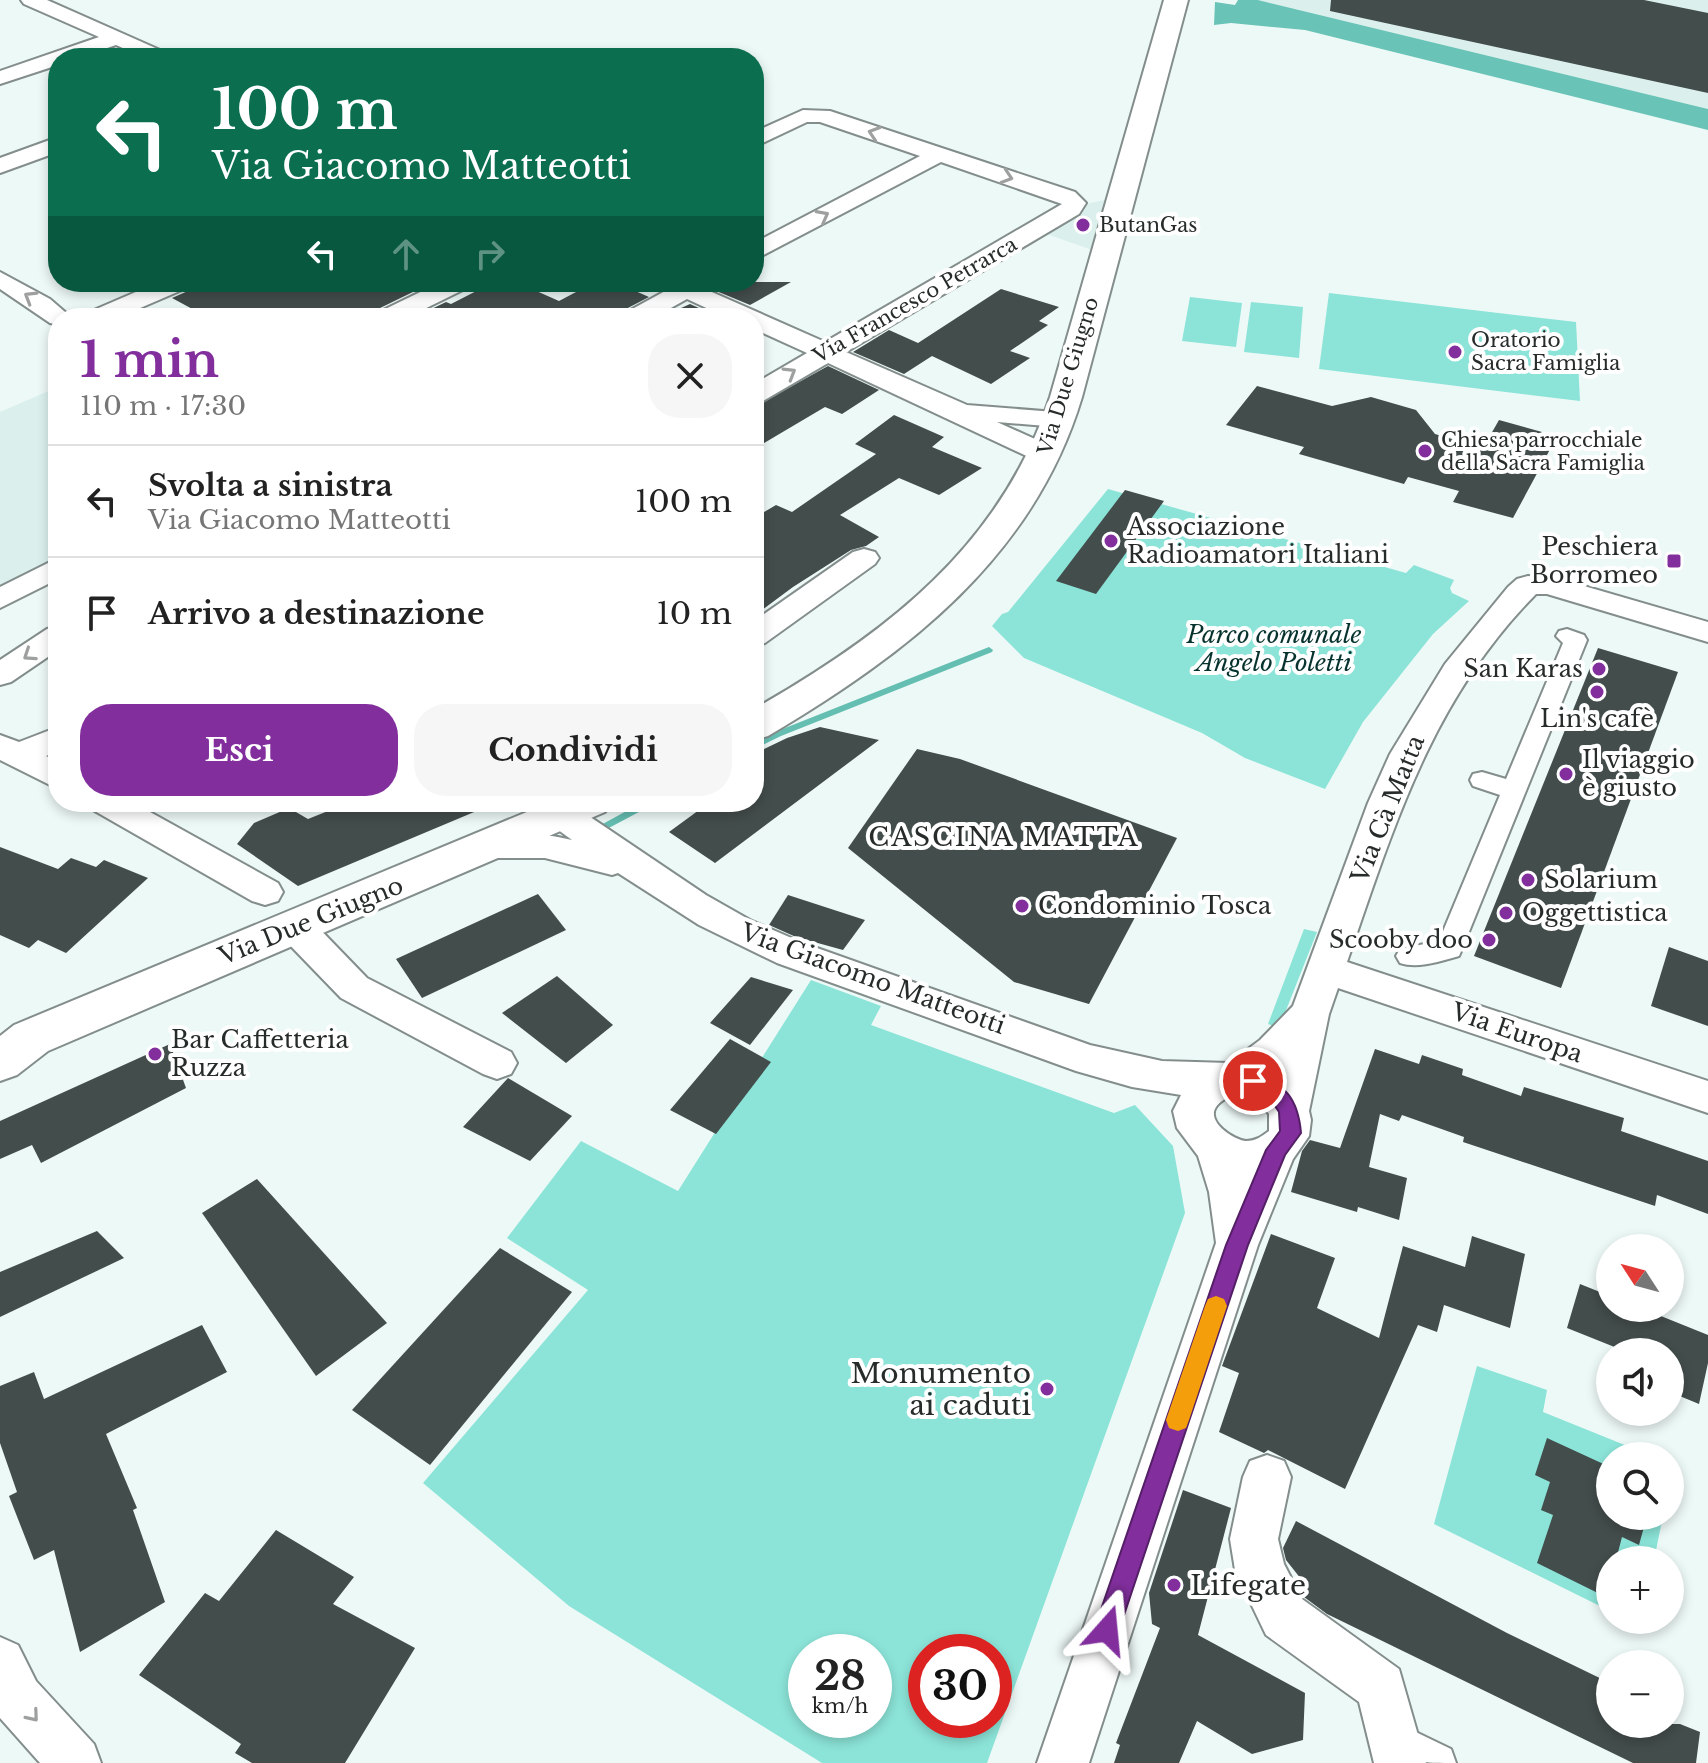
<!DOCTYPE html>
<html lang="it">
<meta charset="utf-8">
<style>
body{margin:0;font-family:"Libre Baskerville",serif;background:#f6f6f6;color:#222;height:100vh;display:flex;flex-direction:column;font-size:30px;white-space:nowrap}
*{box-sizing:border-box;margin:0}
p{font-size:26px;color:#767676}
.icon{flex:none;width:44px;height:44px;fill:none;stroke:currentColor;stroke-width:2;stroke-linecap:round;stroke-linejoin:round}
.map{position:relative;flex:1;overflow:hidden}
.drawer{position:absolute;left:48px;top:308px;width:716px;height:504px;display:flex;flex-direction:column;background:#fff;border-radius:32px;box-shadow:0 4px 12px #0003}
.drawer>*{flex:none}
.guide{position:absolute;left:48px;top:48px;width:716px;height:244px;border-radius:32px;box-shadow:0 4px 12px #0003;background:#0b6e4f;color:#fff;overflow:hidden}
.needle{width:52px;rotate:306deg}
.fabs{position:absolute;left:1596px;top:1234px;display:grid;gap:16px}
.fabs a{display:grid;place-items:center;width:88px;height:88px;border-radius:50%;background:#fff;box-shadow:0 4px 12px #0003;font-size:40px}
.speed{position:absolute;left:788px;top:1634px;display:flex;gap:16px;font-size:40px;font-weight:700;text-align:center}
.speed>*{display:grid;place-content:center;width:104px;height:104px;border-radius:50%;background:#fff;box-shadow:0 4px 12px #0003;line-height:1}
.speed small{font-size:20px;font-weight:400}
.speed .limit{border:12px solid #d22;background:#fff;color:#111}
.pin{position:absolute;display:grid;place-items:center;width:68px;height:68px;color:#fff;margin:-34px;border:4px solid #fff;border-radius:50%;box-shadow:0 2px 8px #0007}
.me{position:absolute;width:88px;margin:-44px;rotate:18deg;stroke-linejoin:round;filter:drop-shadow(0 0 6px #0008)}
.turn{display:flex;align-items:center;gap:28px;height:168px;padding:0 32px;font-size:36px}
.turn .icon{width:104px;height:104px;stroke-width:2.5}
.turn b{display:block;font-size:56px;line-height:68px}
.lanes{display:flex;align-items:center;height:76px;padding:0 32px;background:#0003;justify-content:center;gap:40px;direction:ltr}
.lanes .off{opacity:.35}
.round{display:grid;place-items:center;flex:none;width:84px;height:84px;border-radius:32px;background:#f6f6f6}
.head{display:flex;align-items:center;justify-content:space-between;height:136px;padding:0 32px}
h1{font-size:48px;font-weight:700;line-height:60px;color:#822f9d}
.primary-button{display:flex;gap:16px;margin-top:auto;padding:16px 32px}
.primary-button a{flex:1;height:92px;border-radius:32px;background:#822f9d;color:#fff;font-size:32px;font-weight:700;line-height:92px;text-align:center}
.primary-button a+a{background:#f6f6f6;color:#222}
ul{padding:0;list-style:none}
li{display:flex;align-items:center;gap:24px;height:112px;padding:0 32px;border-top:2px solid #e0e0e0}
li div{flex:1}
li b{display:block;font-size:30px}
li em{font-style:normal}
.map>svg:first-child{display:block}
</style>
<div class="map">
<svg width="1708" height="1763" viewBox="0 0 1708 1763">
<rect width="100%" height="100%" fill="#edf9f7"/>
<g fill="#dbf0ec">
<path d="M1258 0H1708V109Z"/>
<path d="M1105 200 1092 250 1041 232 1090 203Z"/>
<path d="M58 387V558L0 589V412Z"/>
</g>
<g fill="#8ce4d8" fill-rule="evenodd">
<path d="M1329 293 1576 322 1580 401 1319 369Z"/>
<path d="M1190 297 1242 303 1236 347 1182 341Z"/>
<path d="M1251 302 1303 307 1299 358 1244 352Z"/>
<path d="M1108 489 1406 573 1414 565 1454 580 1450 588 1452 593 1469 601 1433 634 1363 722 1325 789 1245 758 1202 733 1024 658 992 626 1002 614 1008 612Z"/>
<path d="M1304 929 1317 932 1279 1028 1268 1024Z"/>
<path d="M811 980 881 1006 871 1025 1114 1113 1135 1105 1173 1146 1185 1213 987 1763H822L569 1606 423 1483 588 1290 507 1238 581 1141 678 1191ZM806 1652H874V1720H806ZM926 1652H994V1720H926Z"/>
<path d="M1477 1366 1547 1390 1543 1412 1652 1456H1610V1516H1663L1654 1560H1610V1611L1434 1524Z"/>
</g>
<path fill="#6ac3b7" d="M1238 0H1258L1708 109V130L1305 30 1231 23 1214 25 1215 2 1235 5Z"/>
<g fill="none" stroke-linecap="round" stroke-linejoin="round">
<g fill="#65beb2" fill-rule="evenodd">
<path d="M989 647 993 650 992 652 781 736 754 749V742L775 732Z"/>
<path d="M643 802H656L654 804 605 830H599L597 828 599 826Z"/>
</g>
</g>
<g fill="#434d4c">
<path d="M1331 0H1644L1708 13V93L1330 11Z"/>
<path d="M195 282H403L419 289 376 310 370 318H209L172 298 190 290Z"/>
<path d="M494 282H516L559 301 595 282H615L649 297 624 310 618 318H413L446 302 451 304Z"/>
<path d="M729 282H791L750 305 714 290Z"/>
<path d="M1001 289 1059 307 1039 321 1048 325 1010 351 1030 358 991 384 932 356 904 374 853 352 889 330 918 343Z"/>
<path d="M690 304 721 318H659Z"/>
<path d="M828 366 879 390 842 414 825 407 754 449V407Z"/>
<path d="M1257 386 1332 406 1371 397 1416 410 1435 434 1483 448 1499 420 1542 432 1538 438 1554 442 1513 518 1453 502 1459 491 1408 477 1404 484 1299 454 1304 447 1226 425Z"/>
<path d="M894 415 944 437 932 447 982 468 939 495 899 478 840 515 879 537 866 546 851 550 793 587 754 616V518L776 505 792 512 876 454 855 444Z"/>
<path d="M1125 490 1164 501 1096 594 1056 581Z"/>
<path d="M1598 648 1678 672 1561 988 1474 956Z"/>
<path d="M820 727 879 740 715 863 669 832 710 802H754V754L787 738Z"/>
<path d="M917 749 960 759 1177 838 1089 1004 1014 982 848 848Z"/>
<path d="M376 802H498L298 886 237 844 254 823 289 808 308 819 348 803 355 811Z"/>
<path d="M0 847 58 869 71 858 96 867 104 860 148 878 66 953 38 940 29 948 0 935Z"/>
<path d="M538 894 566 930 422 998 396 959Z"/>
<path d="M788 895 865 920 843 950 796 937 769 925Z"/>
<path d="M1669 947 1708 961V1026L1651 1006Z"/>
<path d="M557 976 613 1025 566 1063 502 1013Z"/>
<path d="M751 977 793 990 750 1045 710 1023Z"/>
<path d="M730 1039 771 1062 716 1134 670 1110Z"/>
<path d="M170 1044 186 1088 41 1163 32 1145 0 1159V1121Z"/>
<path d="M1375 1049 1419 1064 1422 1055 1463 1069 1462 1075 1521 1096 1524 1087 1624 1118 1621 1131 1708 1161V1214L1657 1195 1655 1206 1463 1142 1464 1137 1402 1115 1399 1121 1380 1114 1369 1167 1407 1178 1399 1220 1358 1207 1357 1212 1291 1192 1302 1151 1310 1140 1340 1148Z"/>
<path d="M508 1078 572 1116 530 1161 463 1127Z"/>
<path d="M257 1179 387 1323 316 1376 202 1213Z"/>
<path d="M97 1231 124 1258 0 1317V1272Z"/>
<path d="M1271 1234 1335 1258 1317 1308 1379 1338 1403 1246 1465 1267 1472 1236 1525 1254 1510 1328 1444 1305 1437 1332 1418 1325 1345 1489 1268 1450 1264 1453 1219 1432 1239 1373 1222 1366Z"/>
<path d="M500 1248 572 1292 430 1465 352 1410Z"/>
<path d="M1580 1284 1610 1296V1308H1641L1708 1335V1363L1699 1404 1670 1392V1352H1627L1567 1328Z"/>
<path d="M202 1325 227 1372 106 1434 137 1508 133 1510 165 1602 80 1652 54 1550 34 1560 9 1496 17 1492 0 1443V1386L34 1372 44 1399Z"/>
<path d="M1547 1438 1610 1467V1516H1647L1639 1545 1622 1537 1616 1560H1610V1599L1537 1563 1553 1515 1541 1510 1550 1482 1535 1475Z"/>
<path d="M1183 1490 1231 1508 1198 1635 1305 1693 1303 1740 1252 1754 1197 1721 1179 1763H1114L1120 1745 1116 1743 1160 1628 1152 1624 1149 1593Z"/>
<path d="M1296 1521 1507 1633 1610 1683V1724H1680L1700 1732 1696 1763H1633L1327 1614 1304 1597 1301 1590 1305 1584 1286 1560 1283 1548Z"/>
<path d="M276 1530 354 1577 333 1604 415 1648 345 1763H252L235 1753 241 1744 139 1675 205 1593 219 1601Z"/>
</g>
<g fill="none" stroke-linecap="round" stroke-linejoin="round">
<g stroke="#838e8c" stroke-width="4">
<g id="pedestrian">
<path d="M1567 629 1584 635 1587 640 1462 949 1459 956C1441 961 1418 969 1400 963L1396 956 1400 949 1439 941 1500 795 1473 786 1470 780 1473 774 1482 772 1506 779 1563 643 1556 636 1559 631Z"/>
<path d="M1395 1722 1451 1749 1456 1763C1427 1763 1389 1763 1376 1741L1382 1728Z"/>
</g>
</g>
<g stroke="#838e8c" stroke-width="4">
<g id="minor">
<path d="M21 0H47L169 54 172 58H145L116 45 78 58H58V65L0 84V71L99 37 24 4Z"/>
<path d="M803 110 830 111 1075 192 1086 203 1079 214 846 352 967 405 1068 413 1072 419 1068 425 1058 427 997 422 1055 448 1059 454 1055 460 1045 462 1035 460 828 363 763 401 754 403V384L807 353 754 329V318H728L687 299 653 318H621L625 313 667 290 656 282H711L705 289 825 342 1062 204 941 162 754 260V243L920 156 820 122H807L754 147V132Z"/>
<path d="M58 137V152L0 173V158Z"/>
<path d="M0 272 50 299 72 318H58V325L50 323 0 289Z"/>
<path d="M159 282H192L189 287 117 318H83L87 313Z"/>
<path d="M441 282H472L469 287 406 318H373L377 313Z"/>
<path d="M864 549 875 552 879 558 875 564 765 643 754 646V621L853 552Z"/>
<path d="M58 558V579L0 608V587Z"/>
<path d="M1528 576 1560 579 1708 622V642L1547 594H1536C1432 699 1394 826 1347 962L1708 1081V1113L1338 988 1329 1014 1309 1111 1311 1120 1309 1136 1293 1159 1258 1245 1089 1763H1037L1216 1243 1209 1192 1198 1156 1177 1128 1173 1111 1181 1095 1132 1087 1076 1071 777 963 699 925 618 873 612 875 545 858H490L478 855 472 846 478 837C507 828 542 833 572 840L550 824 545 815 550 806 562 803 574 806 706 895 750 920 803 943 1090 1045 1162 1061 1229 1063 1260 1040 1293 1006 1368 803 1390 754 1445 664 1508 587 1517 579ZM1231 1095C1248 1096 1259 1100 1269 1114V1131C1262 1136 1256 1141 1246 1141 1234 1140 1206 1122 1216 1107 1219 1102 1227 1098 1231 1095Z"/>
<path d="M58 626V650L11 682 0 685V660L47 629Z"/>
<path d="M58 727V751L46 756 58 762V789L0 760V735L19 742Z"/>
<path d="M88 802H132L278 883 283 892 278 901 265 905 252 901 93 810Z"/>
<path d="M295 913 308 917 367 978 511 1052 517 1063 511 1074 497 1079 483 1074 341 998 282 937 277 927 282 917Z"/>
<path d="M1267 1455 1284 1461 1291 1477 1278 1539 1284 1564 1302 1599 1399 1669 1426 1763H1374L1359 1702 1266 1635 1243 1587 1235 1570 1230 1539 1243 1477 1250 1461Z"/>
<path d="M0 1637 18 1645 36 1681 94 1744 101 1763H40L0 1718Z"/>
</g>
</g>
<g stroke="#838e8c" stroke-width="4">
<g id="secondary">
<path d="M1164 0H1188L1082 397C1034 557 907 654 768 736L754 740V709C886 634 1001 546 1050 397Z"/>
<path d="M551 802H611L605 812 48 1051 17 1075 0 1081V1036L14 1025Z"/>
</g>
</g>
<use href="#pedestrian" fill="#fff" fill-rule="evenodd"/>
<use href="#minor" fill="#fff" fill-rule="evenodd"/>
<use href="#secondary" fill="#fff" fill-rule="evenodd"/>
</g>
<defs><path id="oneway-chevron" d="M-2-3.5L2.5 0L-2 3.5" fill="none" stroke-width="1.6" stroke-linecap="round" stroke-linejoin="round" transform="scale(2)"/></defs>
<g stroke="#9ea0a0">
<use href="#oneway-chevron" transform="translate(874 133) rotate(-162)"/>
<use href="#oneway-chevron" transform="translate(1007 177) rotate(18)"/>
<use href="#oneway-chevron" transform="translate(823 216) rotate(-28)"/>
<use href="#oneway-chevron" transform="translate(30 297) rotate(-149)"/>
<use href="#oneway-chevron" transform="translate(790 373) rotate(-31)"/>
<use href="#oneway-chevron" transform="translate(29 655) rotate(146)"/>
<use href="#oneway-chevron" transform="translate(33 1716) rotate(50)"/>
</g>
<path fill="#822f9d" stroke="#541f66" stroke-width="2" d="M1253 1073C1286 1084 1298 1099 1301 1133L1285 1155 1248 1245 1119 1630 1116 1639 1107 1643 1098 1639 1094 1630 1226 1245 1266 1150 1280 1131 1279 1112 1273 1103 1246 1087 1243 1081 1246 1076Z"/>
<path fill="#f59e0b" d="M1216 1296 1224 1299 1227 1306 1189 1420 1186 1428 1178 1431 1169 1428 1166 1420 1205 1306 1208 1299Z"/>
<g fill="#822f9d" stroke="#fff" stroke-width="3">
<circle cx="1083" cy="225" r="8"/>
<circle cx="1455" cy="352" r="8"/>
<circle cx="1425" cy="451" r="8"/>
<circle cx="1111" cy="541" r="8"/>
<rect x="1666" y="553" width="16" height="16" rx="4"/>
<circle cx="1599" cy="669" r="8"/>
<circle cx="1597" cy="692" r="8"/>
<circle cx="1566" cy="774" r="8"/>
<circle cx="1528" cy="880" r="8"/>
<circle cx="1022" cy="906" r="8"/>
<circle cx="1506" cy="913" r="8"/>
<circle cx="1489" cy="940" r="8"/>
<circle cx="155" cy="1054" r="8"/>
<circle cx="1047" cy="1389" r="8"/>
<circle cx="1174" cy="1585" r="8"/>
</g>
<g text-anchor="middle" stroke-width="8" stroke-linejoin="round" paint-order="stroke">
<g font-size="20" fill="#272c2b" stroke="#fff" text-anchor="start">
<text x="1099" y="232">ButanGas</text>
<text x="1471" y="347">Oratorio<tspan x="1471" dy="23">Sacra Famiglia</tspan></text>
<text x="1441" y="447">Chiesa parrocchiale<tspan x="1441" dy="23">della Sacra Famiglia</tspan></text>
</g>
<g font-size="20" fill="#272c2b" stroke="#fff">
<text transform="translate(915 300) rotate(-30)" y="7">Via Francesco Petrarca</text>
<text transform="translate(1068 376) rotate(-73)" y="7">Via Due Giugno</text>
</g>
<g font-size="24" fill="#272c2b" stroke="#fff" text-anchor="start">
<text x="1127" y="535">Associazione<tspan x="1127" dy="28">Radioamatori Italiani</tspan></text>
<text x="1658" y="555" text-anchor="end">Peschiera<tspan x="1658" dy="28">Borromeo</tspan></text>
<text x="1583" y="677" text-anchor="end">San Karas</text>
<text x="1597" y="727" text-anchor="middle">Lin's cafè</text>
<text x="1582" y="768">Il viaggio<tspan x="1582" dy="28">è giusto</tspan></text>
<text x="1544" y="888">Solarium</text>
<text x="1038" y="914">Condominio Tosca</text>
<text x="1522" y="921">Oggettistica</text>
<text x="1473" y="948" text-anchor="end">Scooby doo</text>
<text x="171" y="1048">Bar Caffetteria<tspan x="171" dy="28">Ruzza</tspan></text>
</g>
<g font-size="24" font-style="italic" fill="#07332e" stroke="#fff">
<text x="1274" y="643">Parco comunale<tspan x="1274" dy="28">Angelo Poletti</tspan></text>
</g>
<g font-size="24" fill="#272c2b" stroke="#fff">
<text transform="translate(1388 809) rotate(-68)" y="8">Via Cà Matta</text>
<text transform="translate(311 921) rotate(-22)" y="8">Via Due Giugno</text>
<text transform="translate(873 979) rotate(20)" y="8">Via Giacomo Matteotti</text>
<text transform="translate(1517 1033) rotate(19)" y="8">Via Europa</text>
</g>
<g font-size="26" letter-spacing="2" fill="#272c2b" stroke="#fff">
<text x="1004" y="846">CASCINA MATTA</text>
</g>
<g font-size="28" fill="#272c2b" stroke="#fff" text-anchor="end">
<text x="1031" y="1383">Monumento<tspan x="1031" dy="32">ai caduti</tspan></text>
<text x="1190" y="1595" text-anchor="start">Lifegate</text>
</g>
</g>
</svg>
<div class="fabs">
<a><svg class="needle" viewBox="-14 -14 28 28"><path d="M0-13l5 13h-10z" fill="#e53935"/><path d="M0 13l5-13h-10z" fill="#767676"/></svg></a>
<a><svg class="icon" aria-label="sound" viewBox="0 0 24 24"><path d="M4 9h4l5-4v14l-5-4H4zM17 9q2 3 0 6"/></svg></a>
<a><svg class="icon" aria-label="search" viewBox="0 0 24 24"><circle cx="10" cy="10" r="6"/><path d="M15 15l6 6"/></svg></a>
<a>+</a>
<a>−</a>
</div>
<div class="speed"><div>28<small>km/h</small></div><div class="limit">30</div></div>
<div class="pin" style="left:1253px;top:1081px;background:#d93025"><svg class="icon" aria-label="arrive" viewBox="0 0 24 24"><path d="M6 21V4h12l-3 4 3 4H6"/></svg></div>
<svg class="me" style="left:1107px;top:1630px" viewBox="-20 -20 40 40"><path d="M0-17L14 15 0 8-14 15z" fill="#822f9d" stroke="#fff" stroke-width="4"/></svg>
<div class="guide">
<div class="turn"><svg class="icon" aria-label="left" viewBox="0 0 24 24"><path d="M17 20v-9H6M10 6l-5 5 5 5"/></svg><div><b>100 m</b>Via Giacomo Matteotti</div></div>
<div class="lanes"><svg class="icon" aria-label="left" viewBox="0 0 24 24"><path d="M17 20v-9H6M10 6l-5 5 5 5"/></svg><svg class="icon off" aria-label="ahead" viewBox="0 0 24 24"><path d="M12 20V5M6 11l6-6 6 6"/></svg><svg class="icon off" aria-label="right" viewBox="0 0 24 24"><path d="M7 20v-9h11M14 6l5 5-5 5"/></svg></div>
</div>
<section class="drawer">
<div class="head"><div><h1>1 min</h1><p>110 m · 17:30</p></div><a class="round"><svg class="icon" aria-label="close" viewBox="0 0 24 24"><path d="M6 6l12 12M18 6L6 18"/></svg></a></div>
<ul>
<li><svg class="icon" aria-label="left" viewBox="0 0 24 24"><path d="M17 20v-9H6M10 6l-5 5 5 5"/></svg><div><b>Svolta a sinistra</b><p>Via Giacomo Matteotti</p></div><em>100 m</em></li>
<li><svg class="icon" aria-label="arrive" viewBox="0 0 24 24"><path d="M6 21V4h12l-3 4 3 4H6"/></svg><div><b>Arrivo a destinazione</b></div><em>10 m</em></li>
</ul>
<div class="primary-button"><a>Esci</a><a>Condividi</a></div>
</section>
</div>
